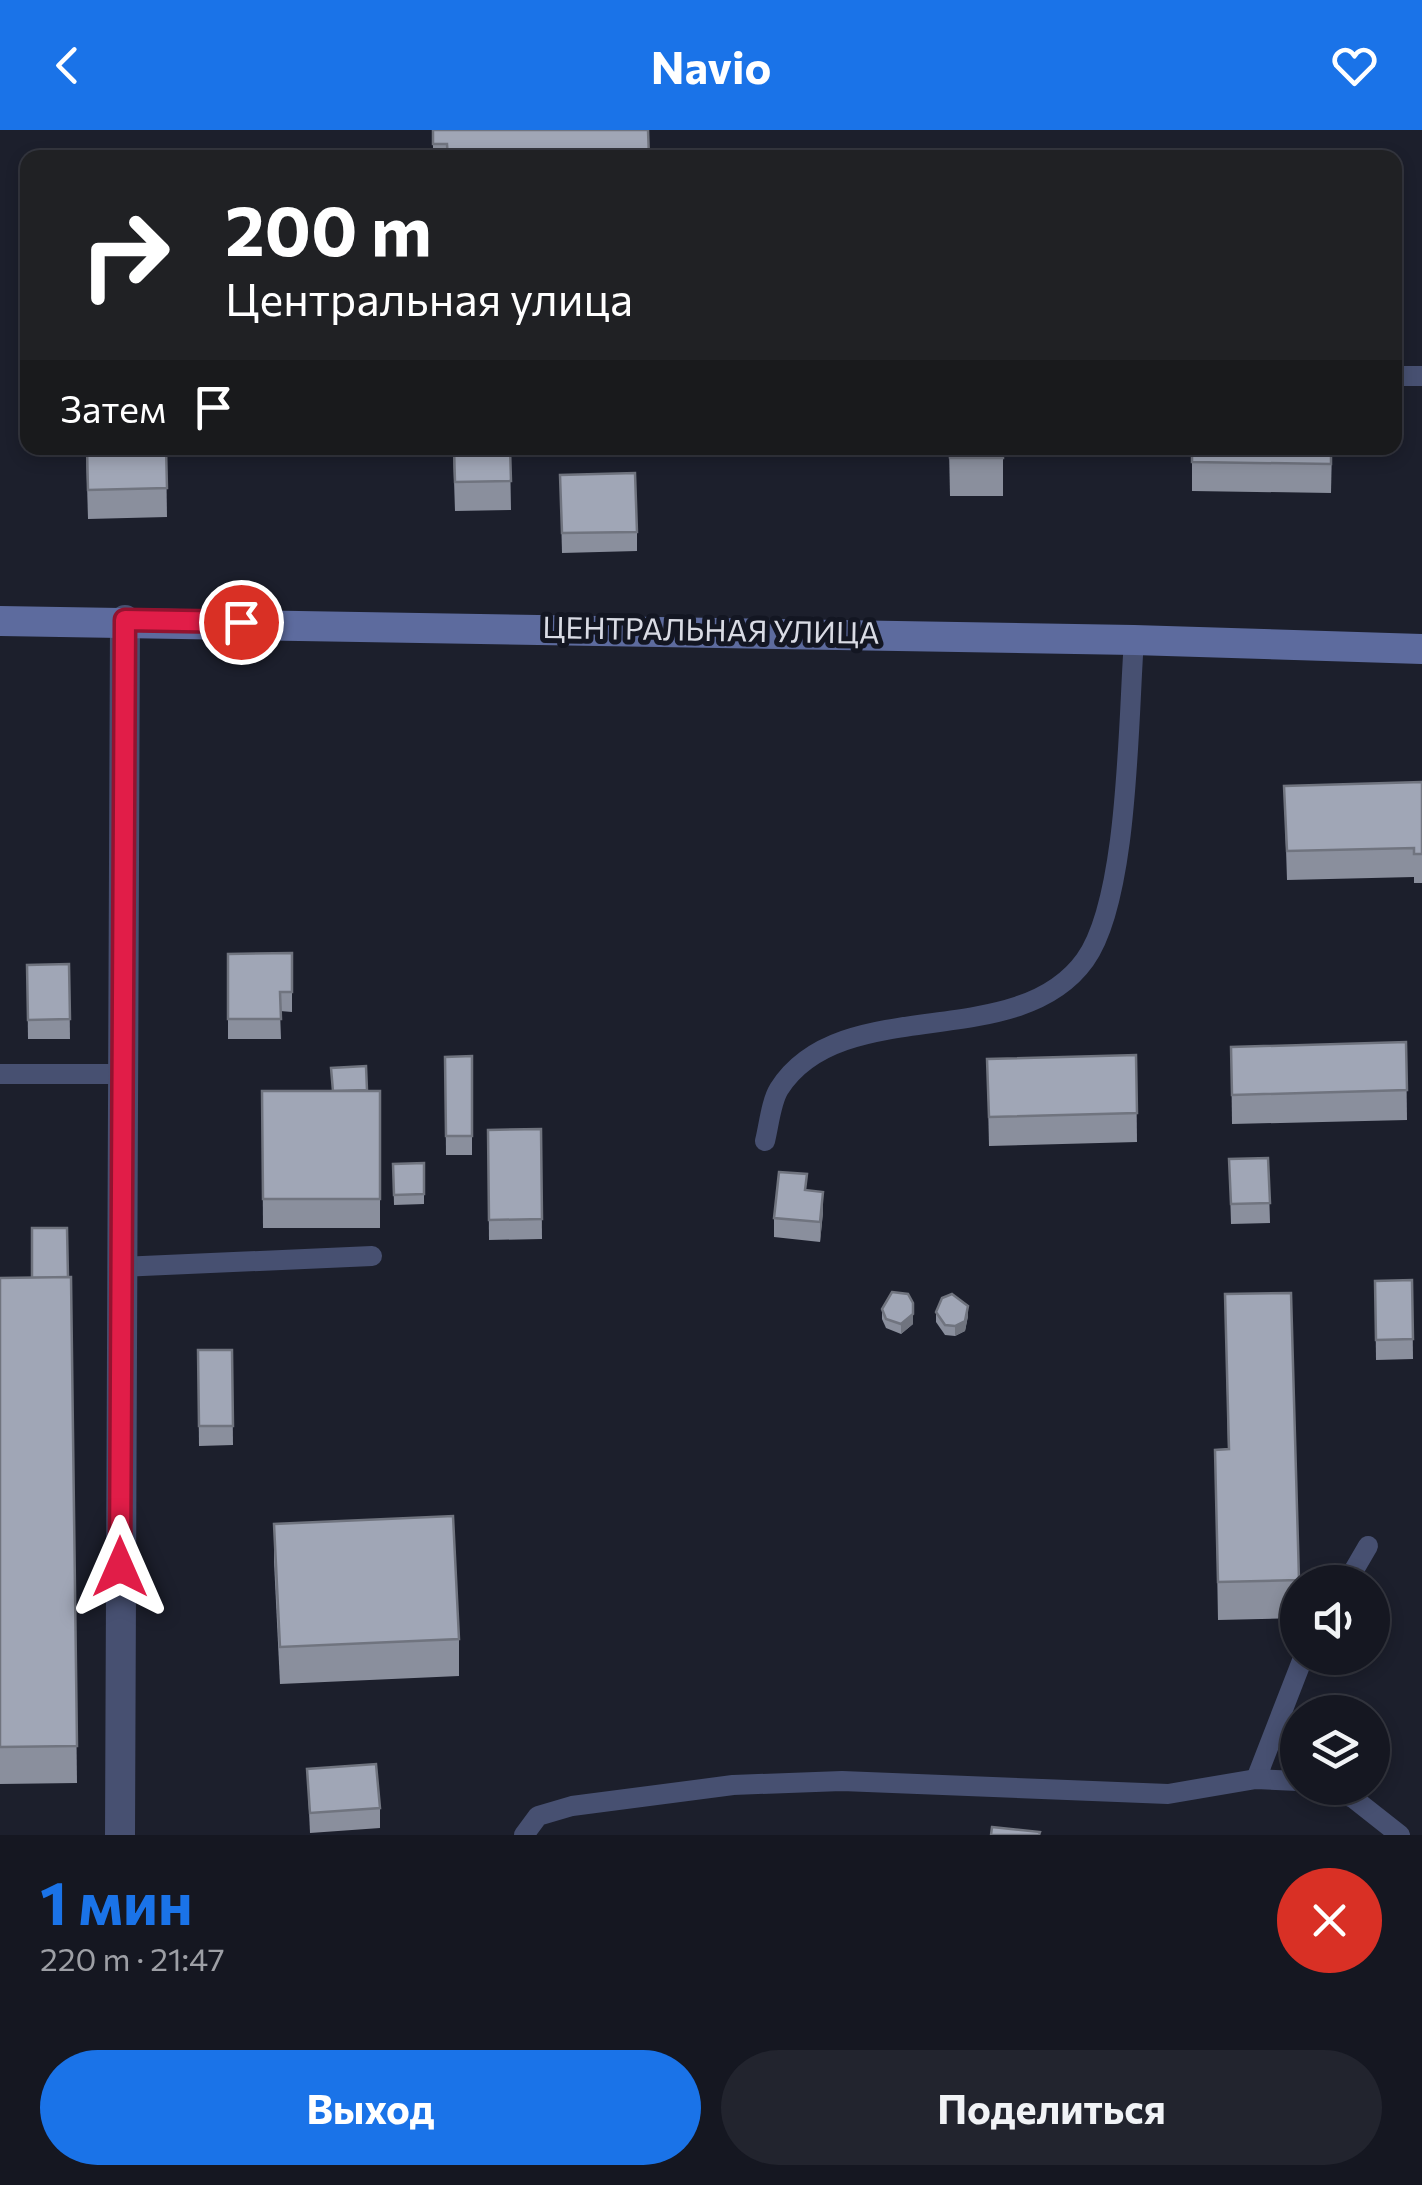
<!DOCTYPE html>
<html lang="ru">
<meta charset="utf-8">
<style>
body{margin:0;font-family:Commissioner,sans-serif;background:#22242e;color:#f1f3f6;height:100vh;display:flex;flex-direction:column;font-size:38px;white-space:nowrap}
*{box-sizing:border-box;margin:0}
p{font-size:32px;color:#9d9fa5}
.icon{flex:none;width:55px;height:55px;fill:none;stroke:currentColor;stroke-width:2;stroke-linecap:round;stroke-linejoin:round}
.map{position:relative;height:1705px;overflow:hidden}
.details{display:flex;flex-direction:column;background:#151721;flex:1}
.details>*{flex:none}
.banner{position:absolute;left:20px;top:20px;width:1382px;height:305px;border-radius:20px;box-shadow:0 5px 15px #0003,0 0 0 2px #34363f;background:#202124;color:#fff;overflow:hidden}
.controls{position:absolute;left:1280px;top:1435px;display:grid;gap:20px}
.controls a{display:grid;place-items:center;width:110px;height:110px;border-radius:50%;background:#151721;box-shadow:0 5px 15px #0003,0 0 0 2px #34363f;font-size:50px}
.pin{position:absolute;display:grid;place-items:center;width:85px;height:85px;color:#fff;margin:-42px;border:5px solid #fff;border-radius:50%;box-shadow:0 2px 10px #0007}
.me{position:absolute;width:110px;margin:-55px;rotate:0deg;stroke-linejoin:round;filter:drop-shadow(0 0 8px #0008)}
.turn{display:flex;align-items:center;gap:35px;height:210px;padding:0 40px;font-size:45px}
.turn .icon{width:130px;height:130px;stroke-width:2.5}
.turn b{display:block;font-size:70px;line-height:85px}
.then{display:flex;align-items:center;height:95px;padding:0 40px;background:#0003;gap:20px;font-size:38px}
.round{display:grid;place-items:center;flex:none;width:105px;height:105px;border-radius:52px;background:#22242e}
.head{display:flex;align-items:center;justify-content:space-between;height:170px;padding:0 40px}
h1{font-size:60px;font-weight:700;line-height:75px;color:#1a73e8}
.action{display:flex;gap:20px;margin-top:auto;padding:20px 40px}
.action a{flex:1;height:115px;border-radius:60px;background:#1a73e8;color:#fff;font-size:40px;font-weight:700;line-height:115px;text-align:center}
.action a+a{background:#22242e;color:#f1f3f6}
header{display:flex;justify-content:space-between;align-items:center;height:130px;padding:0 40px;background:#1a73e8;color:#fff;font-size:45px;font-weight:700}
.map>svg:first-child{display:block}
</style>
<header><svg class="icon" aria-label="back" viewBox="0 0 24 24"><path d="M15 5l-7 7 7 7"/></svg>Navio<svg class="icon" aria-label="heart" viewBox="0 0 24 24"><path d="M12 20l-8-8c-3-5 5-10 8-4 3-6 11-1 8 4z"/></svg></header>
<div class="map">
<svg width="1422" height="1705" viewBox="0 0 1422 1705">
<rect width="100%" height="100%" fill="#1c1f2c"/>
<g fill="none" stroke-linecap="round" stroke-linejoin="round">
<g stroke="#475071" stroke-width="20">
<path d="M1395 246H1422"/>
<path d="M0 944H121"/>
<path d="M765 1011C769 995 771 972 779 959 841 861 1017 925 1085 830 1129 769 1128 589 1134 510"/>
<path d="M120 1137 372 1126"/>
<path d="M1347 1452 1368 1416"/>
<path d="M1256 1649 1303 1528"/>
<path d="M1329 1658 1353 1668 1400 1705"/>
<path d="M524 1705 538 1686 572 1676 733 1655 842 1651 1168 1664 1256 1649 1298 1651"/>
</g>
<path stroke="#475071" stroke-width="30" d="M120 1705 125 490"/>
<path stroke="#5d6b9e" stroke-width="30" d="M0 491 1134 510 1422 519"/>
</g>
<g fill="#8a8f9d">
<path d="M433 0 649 28H433Z"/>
<path d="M86 318H166L167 387 88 389Z"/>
<path d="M453 318H542V323L510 324 511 380 455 381Z"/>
<path d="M949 318H1003V366H950Z"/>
<path d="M1192 318H1332L1331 363 1192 361Z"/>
<path d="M560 345 637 402V421L562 423Z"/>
<path d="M1422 652V753H1414V747L1287 750 1284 656Z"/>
<path d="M292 823V882L280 881 281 909H228V824Z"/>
<path d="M69 834 70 909H28L27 835Z"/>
<path d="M1406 912 1407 990 1232 994 1231 917Z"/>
<path d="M1136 925 1137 1012 989 1016 987 929Z"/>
<path d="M472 926V1025H446L445 927Z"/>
<path d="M262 961H380V1098H263Z"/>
<path d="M541 999 542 1109 489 1110 488 1000Z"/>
<path d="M1268 1028 1270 1093 1231 1094 1229 1029Z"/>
<path d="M424 1033V1074L394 1075 393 1034Z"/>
<path d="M807 1060 823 1082 820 1112 774 1107V1088Z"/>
<path d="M71 1147 77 1653 0 1654V1148Z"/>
<path d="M1412 1150 1413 1229 1376 1230 1375 1151Z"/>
<path d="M1225 1164 1299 1450 1298 1488 1218 1490 1215 1320 1228 1319Z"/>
<path d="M913 1173V1194L901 1204 886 1198 882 1189V1179Z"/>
<path d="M936 1182 968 1186 965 1201 955 1206 945 1205 936 1192Z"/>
<path d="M198 1220H232L233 1315 199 1316Z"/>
<path d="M274 1394 459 1509V1546L280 1554 274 1432Z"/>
<path d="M307 1639 380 1678V1698L310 1703Z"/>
</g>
<g fill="#70747f">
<path d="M823 1062V1082L820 1112V1092Z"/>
<path d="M968 1176V1186L965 1201 955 1206V1196Z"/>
<path d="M913 1184V1194L901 1204V1194Z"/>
</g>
<g fill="#a0a6b6" stroke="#70747f" stroke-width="2.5">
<path d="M433 0H648L649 28H448L447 14H433Z"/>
<path d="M87 318H166L167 358 88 360Z"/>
<path d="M454 318H510L511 351 455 352Z"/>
<path d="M949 318H1003V328H950Z"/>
<path d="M1192 318H1331V334L1192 332Z"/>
<path d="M635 343 637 402 562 403 560 345Z"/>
<path d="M1422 652V724H1414V718L1287 721 1284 656Z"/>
<path d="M292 823V862H280L281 889H228V824Z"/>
<path d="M69 834 70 889 28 890 27 835Z"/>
<path d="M1406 912 1407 960 1232 965 1231 917Z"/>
<path d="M1136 925 1137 983 989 987 987 929Z"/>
<path d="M472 926V1006H446L445 927Z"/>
<path d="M366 936 367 960 333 961 331 938Z"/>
<path d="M262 961H380V1069H263Z"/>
<path d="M541 999 542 1089 489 1090 488 1000Z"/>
<path d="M1268 1028 1270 1073 1231 1074 1229 1029Z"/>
<path d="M424 1033V1064L394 1065 393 1034Z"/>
<path d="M779 1042 807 1044 805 1060 823 1062 820 1092 774 1088Z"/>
<path d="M32 1098H67L68 1148H32Z"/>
<path d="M71 1147 77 1616 0 1617V1148Z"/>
<path d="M1412 1150 1413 1209 1376 1210 1375 1151Z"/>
<path d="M892 1162 908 1164 913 1173V1184L901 1194 886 1189 882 1179Z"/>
<path d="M1291 1163 1299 1450 1218 1452 1215 1320 1229 1319 1225 1164Z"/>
<path d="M952 1164 968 1176 965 1191 955 1196 945 1195 936 1182 942 1168Z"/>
<path d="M198 1220H232L233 1296H199Z"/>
<path d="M453 1386 459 1509 280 1517 274 1394Z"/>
<path d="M376 1634 380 1678 310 1683 307 1639Z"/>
<path d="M992 1697 1040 1702 1039 1705H991Z"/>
</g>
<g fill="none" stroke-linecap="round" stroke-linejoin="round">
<g stroke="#92132f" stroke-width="25">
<path id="route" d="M120 1437 125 490 241 492"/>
</g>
<use href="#route" stroke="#e11d48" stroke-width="18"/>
</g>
<g text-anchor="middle" stroke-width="10" stroke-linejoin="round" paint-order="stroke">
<g font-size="30" fill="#d9dbe4" stroke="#131622">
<text transform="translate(711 501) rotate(1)" y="10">ЦЕНТРАЛЬНАЯ УЛИЦА</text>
</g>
</g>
</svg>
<div class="controls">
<a><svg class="icon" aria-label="sound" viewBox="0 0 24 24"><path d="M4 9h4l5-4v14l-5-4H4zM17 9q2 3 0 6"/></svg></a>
<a><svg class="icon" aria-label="layers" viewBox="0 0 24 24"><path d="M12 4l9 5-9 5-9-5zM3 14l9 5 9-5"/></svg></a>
</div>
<div class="pin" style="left:241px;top:492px;background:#d93025"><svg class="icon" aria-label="arrive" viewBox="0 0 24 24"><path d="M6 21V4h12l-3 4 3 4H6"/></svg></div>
<svg class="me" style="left:120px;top:1437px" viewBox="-20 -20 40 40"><path d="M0-17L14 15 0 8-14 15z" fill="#e11d48" stroke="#fff" stroke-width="4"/></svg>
<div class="banner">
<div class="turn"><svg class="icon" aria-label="right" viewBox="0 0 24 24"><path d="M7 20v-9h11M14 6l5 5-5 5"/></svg><div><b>200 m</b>Центральная улица</div></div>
<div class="then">Затем<svg class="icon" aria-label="arrive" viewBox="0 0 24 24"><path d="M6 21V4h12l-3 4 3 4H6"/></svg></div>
</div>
</div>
<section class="details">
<div class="head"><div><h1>1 мин</h1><p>220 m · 21:47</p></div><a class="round" style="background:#d93025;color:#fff"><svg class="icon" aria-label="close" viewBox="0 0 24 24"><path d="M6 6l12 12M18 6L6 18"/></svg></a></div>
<div class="action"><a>Выход</a><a>Поделиться</a></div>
</section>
